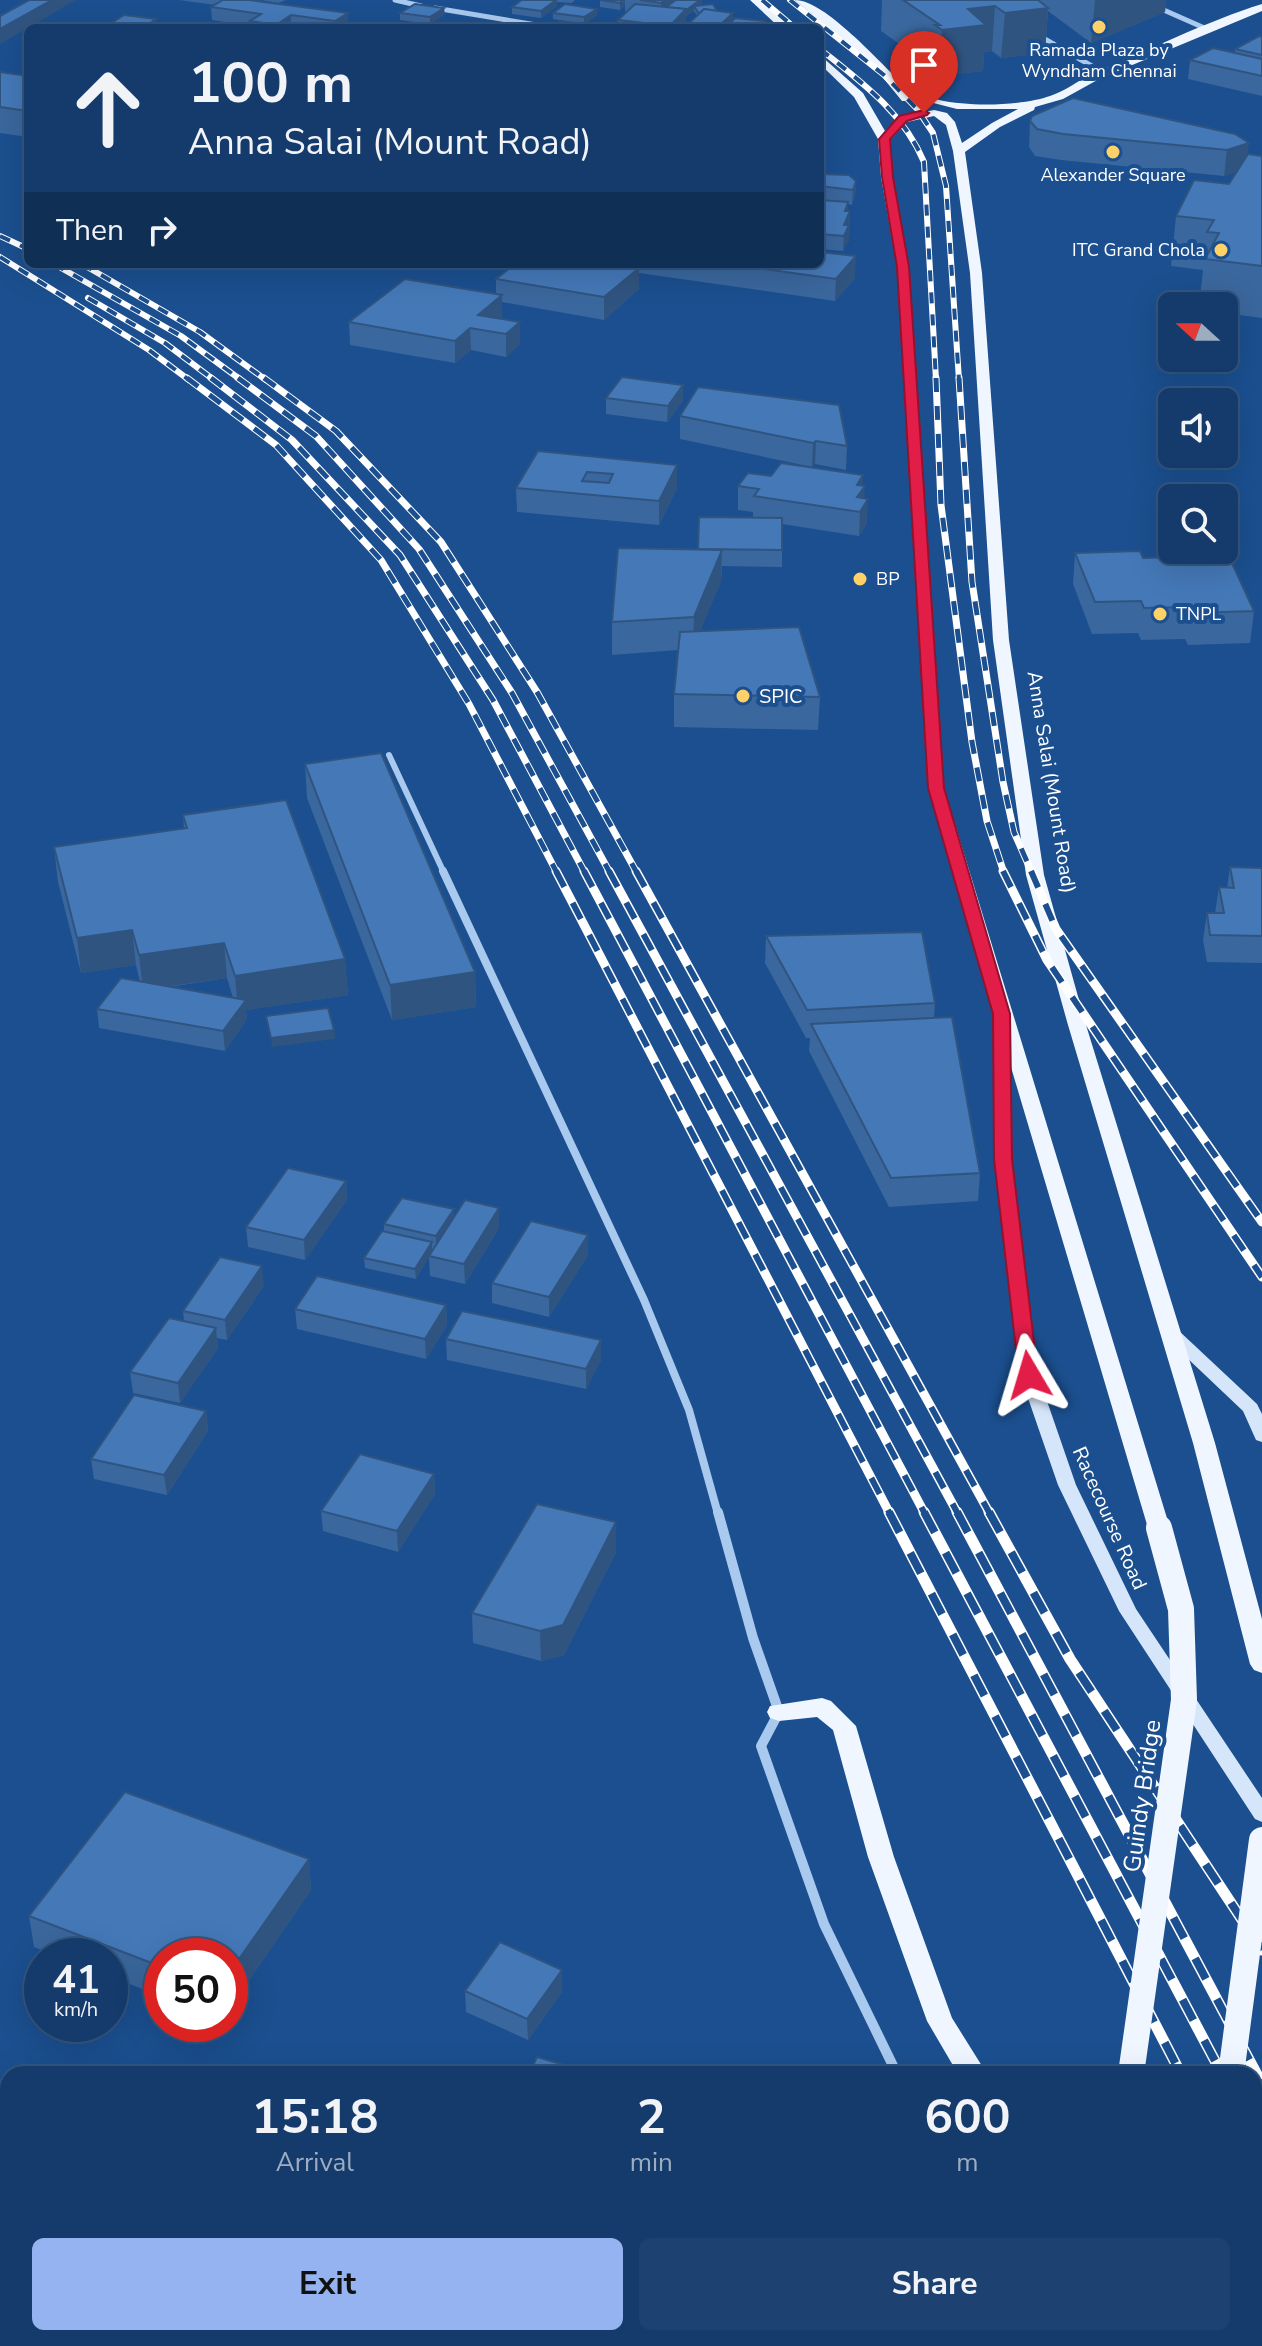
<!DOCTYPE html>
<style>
body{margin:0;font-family:"Nunito Sans",sans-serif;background:#1d4271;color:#f1f3f6;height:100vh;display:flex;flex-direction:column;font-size:30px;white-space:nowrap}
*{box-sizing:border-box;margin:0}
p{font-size:26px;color:#9dadc1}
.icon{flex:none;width:44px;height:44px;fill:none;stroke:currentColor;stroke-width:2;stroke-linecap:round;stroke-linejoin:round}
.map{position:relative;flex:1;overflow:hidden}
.drawer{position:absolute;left:0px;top:2066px;width:1262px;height:280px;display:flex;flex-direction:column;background:#143b6b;border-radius:24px 24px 0 0;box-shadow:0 8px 32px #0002,0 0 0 2px #33557e}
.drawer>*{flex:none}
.guide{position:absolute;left:24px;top:24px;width:800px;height:244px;border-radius:12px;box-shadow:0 8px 32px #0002,0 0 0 2px #33557e;background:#143b6b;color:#f1f3f6;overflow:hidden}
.needle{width:52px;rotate:291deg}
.fabs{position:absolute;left:1158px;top:292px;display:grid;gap:16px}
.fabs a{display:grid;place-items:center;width:80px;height:80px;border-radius:12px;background:#143b6b;box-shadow:0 8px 32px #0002,0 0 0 2px #33557e;font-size:40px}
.speed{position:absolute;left:24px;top:1938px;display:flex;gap:16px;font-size:40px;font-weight:700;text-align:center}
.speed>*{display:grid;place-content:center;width:104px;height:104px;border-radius:50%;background:#143b6b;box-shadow:0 8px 32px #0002,0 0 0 2px #33557e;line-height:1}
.speed small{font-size:20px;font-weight:400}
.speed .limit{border:12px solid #d22;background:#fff;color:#111}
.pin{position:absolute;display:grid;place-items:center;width:68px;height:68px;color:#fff;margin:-82px -34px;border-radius:50% 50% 50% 0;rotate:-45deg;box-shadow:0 0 8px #0007}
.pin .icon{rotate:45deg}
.me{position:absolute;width:88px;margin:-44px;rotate:353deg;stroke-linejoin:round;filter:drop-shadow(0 0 6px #0008)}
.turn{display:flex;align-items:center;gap:28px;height:168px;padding:0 32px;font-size:36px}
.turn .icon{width:104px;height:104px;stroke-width:2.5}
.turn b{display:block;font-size:56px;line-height:68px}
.then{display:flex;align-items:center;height:76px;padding:0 32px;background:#0003;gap:16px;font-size:30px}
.eta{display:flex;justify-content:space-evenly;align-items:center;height:136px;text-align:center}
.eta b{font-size:48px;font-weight:700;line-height:56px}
.button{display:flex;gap:16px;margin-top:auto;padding:16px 32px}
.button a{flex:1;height:92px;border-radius:12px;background:#95b2f1;color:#111;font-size:32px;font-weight:700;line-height:92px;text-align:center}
.button a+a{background:#1d4271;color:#f1f3f6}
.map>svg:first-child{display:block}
</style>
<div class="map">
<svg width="1262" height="2346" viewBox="0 0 1262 2346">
<rect width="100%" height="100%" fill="#1b4f8f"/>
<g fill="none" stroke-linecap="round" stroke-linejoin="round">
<g stroke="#a9c9ee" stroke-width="5">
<path d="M395 0 421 6"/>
<path d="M1141 0 1209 30"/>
<path d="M435 8 555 28"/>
<path d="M1036 34 1104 73"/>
</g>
<path stroke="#a9c9ee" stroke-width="6" d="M389 755 444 873"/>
<path stroke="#a9c9ee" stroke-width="8" d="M443 871 644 1300 689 1410 718 1514"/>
<g stroke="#a9c9ee" stroke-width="10">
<path d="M718 1512 753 1638 779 1712 761 1746 824 1924 897 2074"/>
<path d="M1056 2346 1059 2338"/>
</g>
<g fill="#d6e6fa" fill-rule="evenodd">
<path d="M1002 1014 1009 1018 1011 1159 1038 1375 1076 1485 1136 1609 1262 1798V1822L1255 1819 1119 1611 1058 1485 1020 1375 995 1159V1018Z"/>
<path d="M1172 1329 1178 1330 1257 1404 1262 1414V1442L1256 1440 1243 1411 1166 1338 1163 1334 1166 1330Z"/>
</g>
<g fill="#f0f6ff" fill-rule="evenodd">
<path d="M750 0H761L791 28H780Z"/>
<path d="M795 0C825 0 880 63 903 84 931 110 1016 108 1050 96 1066 91 1078 80 1093 74 1147 51 1207 21 1262 4V11L1101 78 1063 99 1035 107 1034 110 1000 127 965 152 982 273 1009 640 1044 875 1086 1025 1215 1443 1262 1619V1673L1254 1670 1250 1664 1193 1443 1068 1025 1026 875 993 640 970 273 953 151 946 125 934 116 907 122 890 140 893 177 909 267 944 788 1170 1528 1167 1534H1151L1148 1528 928 788 897 267 881 177 878 139 854 97 820 64V55L863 93 885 131 899 117 934 110 947 113 955 122 962 143 992 123 1018 109H957L910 97V101H902L871 63Z"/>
<path d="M822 1698 831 1701 856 1726 894 1857 952 2018 987 2074H958L927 2021 868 1857 833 1730 817 1717 779 1721 770 1718 767 1712 770 1706Z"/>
<rect x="1093" y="2338" width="30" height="8"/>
<rect x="1188" y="2338" width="30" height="8"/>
</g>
<g stroke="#fff" stroke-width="6">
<g id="rail-far3">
<path d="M762 0 795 28"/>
<path d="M790 0 884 75 917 109 933 133 946 186 959 380"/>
<path d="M820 49C861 82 903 112 924 162L936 380"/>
<path d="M0 236 28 249"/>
<path d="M0 257 149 350 189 380"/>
<path d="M54 264 181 336 241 380"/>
<path d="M82 264 200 332 266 380"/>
<path d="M88 298 165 343 214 380"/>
</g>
</g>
<g stroke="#fff" stroke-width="7">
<g id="rail-far2">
<path d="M187 378 276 445 381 560 469 704 557 873"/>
<path d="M211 378 292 440 400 555 493 700 585 873"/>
<path d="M238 378 316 436 419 549 512 693 610 873"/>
<path d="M264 378 336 431 441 542 537 692 637 873"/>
<path d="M936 378 941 505 972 742 987 821 1004 873"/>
<path d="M959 378 972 582 1003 782 1014 832 1032 873"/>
</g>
</g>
<g stroke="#fff" stroke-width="9">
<g id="rail-far1">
<path d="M556 871 890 1514"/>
<path d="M584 871 925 1514"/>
<path d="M609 871 958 1514"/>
<path d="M636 871 990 1514"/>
<path d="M1003 871 1047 960 1262 1277"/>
<path d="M1031 871 1056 929 1262 1222"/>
</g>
</g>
<g stroke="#fff" stroke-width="11">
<g id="rail">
<path d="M889 1512 1181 2074"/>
<path d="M924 1512 1222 2074"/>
<path d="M957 1512 1262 2084"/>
<path d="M989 1512 1070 1659 1262 1950"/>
<path d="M1254 2134 1262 2149"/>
<path d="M1254 2216 1262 2231"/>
</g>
</g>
<use href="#rail-far3" stroke="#1b4f8f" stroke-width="4" stroke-dasharray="11" stroke-linecap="butt"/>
<use href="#rail-far2" stroke="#1b4f8f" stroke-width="5" stroke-dasharray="14" stroke-linecap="butt"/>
<use href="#rail-far1" stroke="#1b4f8f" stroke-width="6" stroke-dasharray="18" stroke-linecap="butt"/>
<use href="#rail" stroke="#1b4f8f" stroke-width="8" stroke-dasharray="23" stroke-linecap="butt"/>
<g stroke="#f0f6ff" stroke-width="26">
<path d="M1131 2074 1184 1700 1181 1609 1159 1528"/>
<path d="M1231 2074 1262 1840"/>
</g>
</g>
<g fill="#3a679d" fill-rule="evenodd">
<path d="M179 0H222L215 5Z"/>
<path d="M261 0H286L278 3Z"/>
<path d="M522 0H575L572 3 557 2V6L541 18 512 14V7Z"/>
<path d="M600 0H726H702V5L717 11 733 13V20L770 28H686V26L697 16 694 11 686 16V22L681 28H618V20L627 12 625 11V5L620 10 600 7Z"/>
<path d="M882 0H1166L1165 12 1091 43 1048 11 1045 53 1001 58 992 51 984 52 983 71 939 76 932 71V67L881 31Z"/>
<path d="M211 7 348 13V26L346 28H250V26L212 20Z"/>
<path d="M400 13 445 14 430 24 400 20Z"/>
<path d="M553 13 597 15 584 24 553 19Z"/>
<path d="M1262 37V96L1188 79 1190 60 1235 53V49Z"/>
<path d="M0 72 28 76V137L0 133Z"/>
<path d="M1073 98 1247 155 1262 156V318L1224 313V306H1199L1203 270 1171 266 1176 216 1229 184 1236 172 1224 176 1061 160 1035 156 1029 147 1030 121Z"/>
<path d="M820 174 856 181 855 195 852 205 848 204V211H850L849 240 843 251 820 249Z"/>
<path d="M515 264H820L855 278 835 301 639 273V289L604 320 502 302V317L501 318 520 322V344L506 357 471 350 455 363 350 345 349 322 496 294V279Z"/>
<path d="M683 385V401L667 422 606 414V398Z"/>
<path d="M680 416 847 446 846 470 815 464 812 467 680 439Z"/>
<path d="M538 451 677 465V488L659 525 517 512 516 488Z"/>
<path d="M863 475V486L867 523 859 536 782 524V567L722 566 721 581 700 631 820 697 818 730 674 727V694L678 650 612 655V622L698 549 753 518V512L738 510V486L771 476Z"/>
<path d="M1075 553 1143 558 1181 563 1254 611 1250 643 1188 645 1185 639 1141 640 1138 633 1092 634 1073 584Z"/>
<path d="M305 764 475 972 476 1007 392 1020 307 798Z"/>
<path d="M183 815 345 959 348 995 246 1010 247 1019 225 1051 99 1028 97 1009 140 982 136 965 81 973 58 882 54 847 184 829ZM227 978 233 998 169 987Z"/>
<path d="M1230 867 1262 868V963L1207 962 1203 940 1207 913H1215L1219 887 1227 888Z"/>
<path d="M766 936 935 1003 934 1018 980 1173 978 1201 889 1207 809 1051 810 1038H806L765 963Z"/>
<path d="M346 1181 347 1200 305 1260 248 1247 246 1227Z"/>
<path d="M499 1208V1228L465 1284 430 1276 429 1257 416 1279 365 1268 364 1258 384 1232V1224L454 1209V1217Z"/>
<path d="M588 1235V1255L549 1317 492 1303V1283Z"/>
<path d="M264 1286 227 1340 217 1338 218 1348 180 1403 133 1393 130 1372 184 1321 183 1311Z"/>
<path d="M446 1305 447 1325 426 1359 297 1329 295 1309Z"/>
<path d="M446 1339 601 1340V1360L586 1389 447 1360Z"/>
<path d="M206 1411 208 1431 167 1495 94 1479 91 1459Z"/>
<path d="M434 1474 435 1494 398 1552 323 1531 321 1511Z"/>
<path d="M616 1522V1552L564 1655 541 1661 473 1643 472 1613Z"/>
<path d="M309 1859 311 1890 230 2008V1956H162V1997L110 1976V1956H57L34 1947 29 1916Z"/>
<path d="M465 1991 562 1992 528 2040 466 2012Z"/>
</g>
<g fill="#305480">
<path d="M52 0H76L0 44V29Z"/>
<path d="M557 0V6L541 18V11Z"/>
<path d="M623 0H625V5L620 10V3Z"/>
<path d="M664 0H678L661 16V3Z"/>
<path d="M700 0H702V5L694 6V11L686 16V22L681 28H670V26L683 13Z"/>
<path d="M1095 0H1166L1165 12 1091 43Z"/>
<path d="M995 6 992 51 984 52 983 71 939 76 942 30 968 9Z"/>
<path d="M444 8 445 14 430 24V17Z"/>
<path d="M1048 8 1045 53 1001 58 1005 13Z"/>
<path d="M597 9V15L584 24V17Z"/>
<path d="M348 13V26L346 28H336L335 21Z"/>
<path d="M733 13V26L731 28H717Z"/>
<path d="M291 15V28H276V25Z"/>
<path d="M156 19 157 28 147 25Z"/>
<path d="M1249 143 1246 169 1224 176 1227 150Z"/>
<path d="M856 181 855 195 852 205 853 190Z"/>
<path d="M848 202V216L850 211 849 240 843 251 845 211Z"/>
<path d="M856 256 855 278 835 301 836 279Z"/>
<path d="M639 268V289L604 320V297Z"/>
<path d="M502 295V317L486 331 478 315Z"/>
<path d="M520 322V344L506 357V334Z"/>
<path d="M470 328 471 350 455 363V341Z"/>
<path d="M683 385V401L667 422 668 406Z"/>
<path d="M816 441 815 464 812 467 813 443Z"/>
<path d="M677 465V488L659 525V501Z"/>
<path d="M863 475V490L865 486 864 505 868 499 867 523 859 536 860 512 857 485Z"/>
<path d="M722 550 721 581 693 649 694 617Z"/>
<path d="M132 930 136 965 81 973 77 938Z"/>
<path d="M224 943 227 978 143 990 139 955Z"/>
<path d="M345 959 348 995 246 1010 247 1019 225 1051 223 1031 238 1011 235 976Z"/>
<path d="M475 972 476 1007 392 1020 390 985Z"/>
<path d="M334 1030 335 1039 272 1047 271 1038Z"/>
<path d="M346 1181 347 1200 305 1260 304 1240Z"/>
<path d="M499 1208V1228L465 1284 464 1264Z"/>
<path d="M454 1209V1219L436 1246V1236Z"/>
<path d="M588 1235V1255L549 1317V1297Z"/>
<path d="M432 1242V1252L416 1279 415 1269Z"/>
<path d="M262 1266 264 1286 227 1340 225 1320Z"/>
<path d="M446 1305 447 1325 426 1359 425 1339Z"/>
<path d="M216 1328 218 1348 180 1403 178 1383Z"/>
<path d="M601 1340V1360L586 1389V1369Z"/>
<path d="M206 1411 208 1431 167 1495 164 1475Z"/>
<path d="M434 1474 435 1494 398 1552 397 1531Z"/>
<path d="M616 1522V1552L564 1655 541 1661 540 1631Z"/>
<path d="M309 1859 311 1890 230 2008V1972Z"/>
<path d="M562 1970V1992L528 2040 527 2019Z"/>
</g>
<g fill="#4478b7" stroke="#305480" stroke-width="2" fill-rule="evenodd">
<path d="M29 0H52L0 29V16Z"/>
<path d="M223 0H249L348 13 335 21 291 15 276 25 250 21 261 14 211 7Z"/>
<path d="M522 0H556L541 11 512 7Z"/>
<path d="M600 0H623L620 3Z"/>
<path d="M640 0H664L661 3Z"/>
<path d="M676 0H700L685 11 686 9 666 7Z"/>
<path d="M903 0H1038L1048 8 1005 13 995 6 968 9 986 25 942 30 935 25H940Z"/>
<path d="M415 4 444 8 430 17 400 13Z"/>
<path d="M565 4 597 9 584 17 553 13Z"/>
<path d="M635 4 686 9 670 26 618 20Z"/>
<path d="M713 4 717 11 704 9 699 14 694 6Z"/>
<path d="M704 9 733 13 717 28 686 26Z"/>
<path d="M124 15 156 19 147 25 163 27 104 28Z"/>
<path d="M735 18 764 21 770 28H725Z"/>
<path d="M560 21 609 28H549Z"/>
<path d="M1259 36 1262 37V55L1235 49Z"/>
<path d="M1213 48 1262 59V76L1190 60Z"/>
<path d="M0 72 28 76V111L0 107Z"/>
<path d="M1073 98 1235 134 1249 143 1227 150 1063 134 1037 129 1030 121 1032 116Z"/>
<path d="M1248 154 1262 156V266L1205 259 1219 233 1207 232 1214 220 1176 216 1194 180 1229 184Z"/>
<path d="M820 174 849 175 856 181 853 190 820 186Z"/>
<path d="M820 200 848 202 845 211H850L844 225H849L844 236 820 234Z"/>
<path d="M820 252 856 256 836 279 727 264H820Z"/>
<path d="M515 264H618L639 268 604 297 496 279Z"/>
<path d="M405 279 502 295 478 315 520 322 506 334 470 328 455 341 349 322Z"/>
<path d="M622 377 683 385 668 406 606 398Z"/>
<path d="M698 387 839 405 847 446 816 441 813 443 680 416Z"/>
<path d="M538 451 677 465 659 501 516 488ZM587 472 613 474 609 483 582 481Z"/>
<path d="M781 463 863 475 857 485 865 486 857 497 868 499 860 512 754 496 759 489 738 486 748 473 771 476Z"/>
<path d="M699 517 782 518V550L698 549Z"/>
<path d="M618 548 722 550 694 617 612 622Z"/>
<path d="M1140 551 1143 558 1178 557 1181 563 1231 561 1254 611 1192 613 1189 607 1144 608 1141 601 1095 602 1075 553Z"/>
<path d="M799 627 820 697 674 694 680 632Z"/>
<path d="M381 753 475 972 390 985 305 764Z"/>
<path d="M286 800 345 959 235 976 224 943 139 955 132 930 77 938 54 847 187 828 183 815Z"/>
<path d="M1230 867 1262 868V936L1210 935 1207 913H1224L1219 887 1234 888Z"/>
<path d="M922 932 935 1003 807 1010 766 936Z"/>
<path d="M121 978 246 1000 223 1031 97 1009Z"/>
<path d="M328 1008 334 1030 271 1038 266 1016Z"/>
<path d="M952 1017 980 1173 891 1178 811 1024Z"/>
<path d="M288 1168 346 1181 304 1240 246 1227Z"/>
<path d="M402 1198 454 1209 436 1236 384 1224Z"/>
<path d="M465 1200 499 1208 464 1264 429 1256Z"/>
<path d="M531 1221 588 1235 549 1297 492 1283Z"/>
<path d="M382 1231 432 1242 415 1269 364 1258Z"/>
<path d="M220 1257 262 1266 225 1320 183 1311Z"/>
<path d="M317 1276 446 1305 425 1339 295 1309Z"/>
<path d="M462 1311 601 1340 586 1369 446 1339Z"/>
<path d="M169 1318 216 1328 178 1383 130 1372Z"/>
<path d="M134 1395 206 1411 164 1475 91 1459Z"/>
<path d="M360 1454 434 1474 397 1531 321 1511Z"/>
<path d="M537 1504 616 1522 563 1625 540 1631 472 1613Z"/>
<path d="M125 1792 309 1859 230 1972V1956H162V1967L29 1916Z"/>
<path d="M500 1942 562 1970 527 2019 465 1991Z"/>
<path d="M537 2057 595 2074H529Z"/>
</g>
<path fill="#e11d48" stroke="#92132f" stroke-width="2" d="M924 110 929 113 927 115 907 121 890 139 893 177 909 267 944 788 1010 1014 1012 1159 1038 1375 1029 1381 1019 1375 994 1159 993 1014 928 788 897 267 882 177 879 139 899 116Z"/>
<g fill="#ffd166" stroke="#1b4f8f" stroke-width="3">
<circle cx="1099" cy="27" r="8"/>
<circle cx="1113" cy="152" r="8"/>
<circle cx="1221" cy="250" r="8"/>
<circle cx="860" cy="579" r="8"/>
<circle cx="1160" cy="614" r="8"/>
<circle cx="743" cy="696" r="8"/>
</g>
<g text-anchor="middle" stroke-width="8" stroke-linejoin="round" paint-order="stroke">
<g font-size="18" fill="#fff" stroke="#1b4f8f">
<text x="1099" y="56">Ramada Plaza by<tspan x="1099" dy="21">Wyndham Chennai</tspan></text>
<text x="1113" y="181">Alexander Square</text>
<text x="1205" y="256" text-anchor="end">ITC Grand Chola</text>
<text x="876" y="585" text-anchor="start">BP</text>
<text x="1176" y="620" text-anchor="start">TNPL</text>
</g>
<g font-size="20" fill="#fff" stroke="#1b4f8f" text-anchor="start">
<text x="759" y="703">SPIC</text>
</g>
<g font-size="20" fill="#fff" stroke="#1b4f8f">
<text transform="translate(1052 782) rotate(81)" y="7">Anna Salai (Mount Road)</text>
<text transform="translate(1110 1518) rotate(66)" y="7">Racecourse Road</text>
</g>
<g font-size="24" fill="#fff" stroke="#1b4f8f">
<text transform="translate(1142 1796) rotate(-82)" y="8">Guindy Bridge</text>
</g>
</g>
</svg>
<div class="fabs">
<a><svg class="needle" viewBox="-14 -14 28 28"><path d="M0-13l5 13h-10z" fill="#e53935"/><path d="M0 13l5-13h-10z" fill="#9dadc1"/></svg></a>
<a><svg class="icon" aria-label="sound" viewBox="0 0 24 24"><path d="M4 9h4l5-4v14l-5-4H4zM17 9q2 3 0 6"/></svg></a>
<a><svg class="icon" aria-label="search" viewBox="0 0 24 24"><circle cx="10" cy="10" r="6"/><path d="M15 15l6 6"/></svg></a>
</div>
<div class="speed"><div>41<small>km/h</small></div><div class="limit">50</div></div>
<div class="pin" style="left:924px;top:113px;background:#d93025"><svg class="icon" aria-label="arrive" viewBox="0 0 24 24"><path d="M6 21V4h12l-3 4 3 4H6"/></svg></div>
<svg class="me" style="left:1029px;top:1375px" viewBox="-20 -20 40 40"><path d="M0-17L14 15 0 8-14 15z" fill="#e11d48" stroke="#fff" stroke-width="4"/></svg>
<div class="guide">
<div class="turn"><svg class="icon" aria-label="ahead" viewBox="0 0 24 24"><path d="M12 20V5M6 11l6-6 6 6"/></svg><div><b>100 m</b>Anna Salai (Mount Road)</div></div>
<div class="then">Then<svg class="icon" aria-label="right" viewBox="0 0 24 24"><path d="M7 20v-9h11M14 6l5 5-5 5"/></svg></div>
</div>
<section class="drawer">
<div class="eta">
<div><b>15:18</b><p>Arrival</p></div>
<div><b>2</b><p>min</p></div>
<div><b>600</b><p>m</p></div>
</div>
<div class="button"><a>Exit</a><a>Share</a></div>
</section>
</div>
